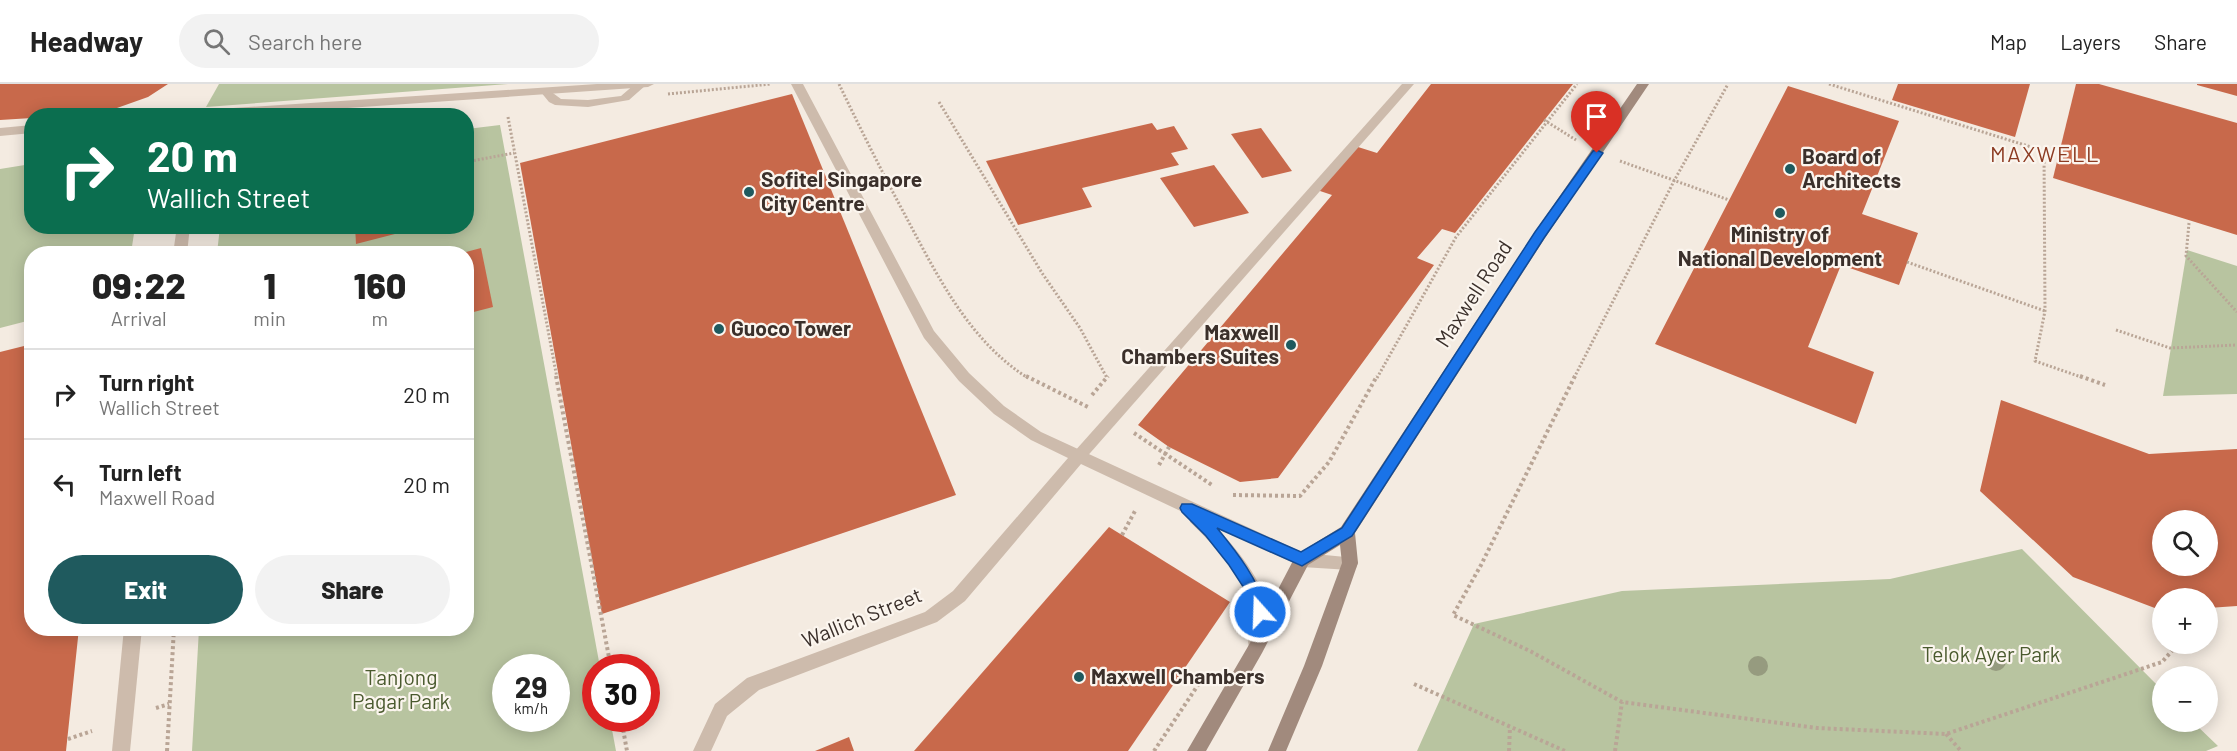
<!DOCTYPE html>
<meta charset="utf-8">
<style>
body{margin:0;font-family:Barlow,sans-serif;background:#f2f2f2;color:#222;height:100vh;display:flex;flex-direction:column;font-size:22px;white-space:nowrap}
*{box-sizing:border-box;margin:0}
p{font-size:20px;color:#767676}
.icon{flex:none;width:33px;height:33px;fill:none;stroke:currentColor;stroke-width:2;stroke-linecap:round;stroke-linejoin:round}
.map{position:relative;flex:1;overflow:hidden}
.details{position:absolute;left:24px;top:162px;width:450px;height:390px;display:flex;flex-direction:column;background:#fff;border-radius:24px;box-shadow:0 3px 15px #0003}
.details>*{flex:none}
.top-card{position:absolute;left:24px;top:24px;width:450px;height:126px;border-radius:24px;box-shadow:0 3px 15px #0003;background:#0b6e4f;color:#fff;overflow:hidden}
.fabs{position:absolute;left:2152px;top:426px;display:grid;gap:12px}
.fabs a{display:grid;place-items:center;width:66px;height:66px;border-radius:50%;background:#fff;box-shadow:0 3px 15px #0003;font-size:30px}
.speed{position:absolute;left:492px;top:570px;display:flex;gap:12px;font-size:30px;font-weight:700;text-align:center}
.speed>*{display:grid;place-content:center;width:78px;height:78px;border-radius:50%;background:#fff;box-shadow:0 3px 15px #0003;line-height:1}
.speed small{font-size:15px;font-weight:400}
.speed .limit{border:9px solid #d22;background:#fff;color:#111}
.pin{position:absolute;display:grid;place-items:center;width:51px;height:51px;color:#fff;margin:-62px -26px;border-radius:50% 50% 50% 0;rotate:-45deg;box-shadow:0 0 6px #0007}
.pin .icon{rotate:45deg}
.me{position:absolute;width:66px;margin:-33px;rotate:340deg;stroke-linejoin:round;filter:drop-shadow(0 0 4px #0008)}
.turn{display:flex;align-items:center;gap:21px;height:126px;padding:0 24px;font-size:27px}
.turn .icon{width:78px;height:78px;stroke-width:2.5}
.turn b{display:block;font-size:42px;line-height:51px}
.eta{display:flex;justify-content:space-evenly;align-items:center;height:102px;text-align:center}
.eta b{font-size:36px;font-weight:800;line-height:42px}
.primary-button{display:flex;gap:12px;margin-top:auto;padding:12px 24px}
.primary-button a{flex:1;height:69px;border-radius:36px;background:#1f5a5e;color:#fff;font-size:24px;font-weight:800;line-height:69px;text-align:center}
.primary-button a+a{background:#f2f2f2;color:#222}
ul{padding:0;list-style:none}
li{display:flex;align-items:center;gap:18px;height:90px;padding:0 24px;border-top:2px solid #e0e0e0}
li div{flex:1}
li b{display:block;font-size:22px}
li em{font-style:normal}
header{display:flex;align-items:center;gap:36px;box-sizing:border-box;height:84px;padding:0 30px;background:#fff;border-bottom:2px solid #e0e0e0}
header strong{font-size:28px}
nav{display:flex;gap:33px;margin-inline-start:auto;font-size:21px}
.search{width:420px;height:54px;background:#f2f2f2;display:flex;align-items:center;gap:15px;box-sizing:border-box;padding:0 21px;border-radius:33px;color:#767676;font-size:22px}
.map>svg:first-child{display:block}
</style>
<header>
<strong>Headway</strong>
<div class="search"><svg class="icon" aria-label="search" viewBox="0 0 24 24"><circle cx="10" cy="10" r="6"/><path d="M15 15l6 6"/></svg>Search here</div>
<nav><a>Map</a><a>Layers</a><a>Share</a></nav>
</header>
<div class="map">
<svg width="2237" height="667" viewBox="0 0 2237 667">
<rect width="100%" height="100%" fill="#f4ebe1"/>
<g fill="#b8c4a0" fill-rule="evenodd">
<path d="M219 0H508L206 23Z"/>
<path d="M500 41 600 583 596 584V634L610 635 616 667H192L199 545 466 544V170L217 169 220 143 466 142 467 45ZM506 584H556V634H506Z"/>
<path d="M31 80 32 142 135 143 131 169 32 170 31 236 0 244V85Z"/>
<path d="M2187 166 2237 182V310L2163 312Z"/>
<path d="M2022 465 2163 607V638H2193L2218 662 2206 667H1417L1474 540 1622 507 1890 495Z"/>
</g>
<g fill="#c8694b" fill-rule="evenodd">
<path d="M0 0H168L148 13 117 24 90 30 32 32V34L0 36Z"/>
<path d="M1431 0H1573L1455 149 1442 145 1417 174 1434 181 1278 394 1240 398 1169 363 1138 341 1332 111 1317 106 1358 63 1377 69Z"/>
<path d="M1898 0H2030L2015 53 1892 16Z"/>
<path d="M2076 0H2099L2237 39V151L2053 94Z"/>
<path d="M2237 0V12L2197 1V0Z"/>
<path d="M1788 2 1899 37 1862 130 1918 149 1899 201 1841 181 1808 263 1874 288 1856 340 1655 260Z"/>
<path d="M792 10 956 411 602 530 520 79Z"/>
<path d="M1152 39 1157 46 1174 42 1188 65 1171 69 1179 81 1082 104 1092 123 1018 141 986 77Z"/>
<path d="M1261 44 1292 87 1262 94 1231 50Z"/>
<path d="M1214 81 1249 129 1194 143 1160 94Z"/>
<path d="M355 142H422V143L356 160Z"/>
<path d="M481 164 493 223 466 230V168Z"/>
<path d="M32 260V544H79L66 667H0V268Z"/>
<path d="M2001 316 2149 370 2237 365V522L2208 524V514H2163V526H2160L2073 493 1980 407ZM2163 436H2208V482H2163Z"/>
<path d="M1109 443 1230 518 1128 667H914Z"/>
<path d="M849 653 854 667H815Z"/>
</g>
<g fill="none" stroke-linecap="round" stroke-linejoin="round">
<g stroke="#b9a596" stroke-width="3" stroke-dasharray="2 2" stroke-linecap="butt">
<path d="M839 0C860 44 882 88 905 131 937 191 969 257 1028 294"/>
<path d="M1829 0 2044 67 2045 227 2035 277 2084 294"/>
<path d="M668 10 771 0"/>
<path d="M939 18 1042 189 1080 244 1107 294"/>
<path d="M508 33 557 294"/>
<path d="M1544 36 1576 56"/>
<path d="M1620 77 1729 116"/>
<path d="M466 78 514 69"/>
<path d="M2189 139 2186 172 2237 228"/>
<path d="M1907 178 2045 227"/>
<path d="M2116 246 2170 264 2237 261"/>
<path d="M1377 294 1456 153 1577 0"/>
<path d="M1574 294 1674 97 1728 0"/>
</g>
<g stroke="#b9a596" stroke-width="4" stroke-dasharray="3 3" stroke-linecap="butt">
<path d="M556 292 611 584"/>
<path d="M1026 292 1088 323"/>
<path d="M1575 292 1481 481 1453 531 1530 567 1622 618 1817 644 1946 650 2162 578 2178 560"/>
<path d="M2080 292 2105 301"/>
<path d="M1092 311 1108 292"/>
<path d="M1134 349 1212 401"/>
<path d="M1159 381 1169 363"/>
<path d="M1233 411 1300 412 1329 378 1377 292"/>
<path d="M1122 451 1135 427"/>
<path d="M1414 600 1565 667"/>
<path d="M156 624 169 620"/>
<path d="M621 634 627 667"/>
<path d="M1946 650 1961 667"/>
<path d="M68 655 92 647"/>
<path d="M167 667 174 544"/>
<path d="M1154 667 1198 601"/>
<path d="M1509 667 1510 643"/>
<path d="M1615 667 1622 618"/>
</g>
<g fill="#cdbbac" fill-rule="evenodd">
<path d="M635 0 646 1 629 16 588 23 555 21 549 18 540 7 546 4 561 15 588 16 621 12Z"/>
<path d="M1402 0H1414L1084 376H1074L1071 372 1074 368Z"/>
</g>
<g fill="#cdbbac" fill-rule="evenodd">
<path d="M597 0H654L648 3 233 32H167L173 28Z"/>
<path d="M791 0H803L934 247 969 289 1004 322 1041 348 1304 469 1356 474 1358 479 1356 484 1350 486 1302 483 1216 443C1246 475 1284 520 1262 566L1256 569 1250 566C1245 555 1252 542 1252 530 1249 494 1214 462 1190 438L1189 431 1081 380 965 517 937 538 759 606 727 632 711 667H693L715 620 747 594 925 528 953 507 1068 374 1031 356 994 330 959 297 924 254Z"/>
<path d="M32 41V49L0 52V44Z"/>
<path d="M177 142H190L187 170H173Z"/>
<path d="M124 544H142L130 667H112Z"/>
</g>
<path fill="#a18a7d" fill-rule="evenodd" d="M1637 0H1649L1545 154 1355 449 1358 479 1322 582 1286 667H1268L1304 582 1342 479 1340 461 1308 481 1262 569 1206 667H1187L1250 559 1296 471 1341 443 1535 148Z"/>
</g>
<g fill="#969b7f">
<circle cx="1996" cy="577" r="10"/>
<circle cx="1758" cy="582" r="10"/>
</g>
<path fill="#1a73e8" stroke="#114b97" stroke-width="1.5" d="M1597 66 1603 69 1544 154 1352 452 1302 482 1217 444C1240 472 1256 493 1268 528L1265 532 1260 534 1255 532 1244 504 1229 481 1206 452 1182 428 1180 424 1182 420H1192L1301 468 1342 444 1535 148 1593 67Z"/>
<g fill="#1f5a5e" stroke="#fbf5ee" stroke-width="2">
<circle cx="1790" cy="85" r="6"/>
<circle cx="749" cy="108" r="6"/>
<circle cx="1780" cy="129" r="6"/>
<circle cx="719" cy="245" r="6"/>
<circle cx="1291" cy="261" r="6"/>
<circle cx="1079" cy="593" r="6"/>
</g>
<g text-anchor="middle" stroke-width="4.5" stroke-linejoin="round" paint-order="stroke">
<g font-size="21" font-weight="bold" fill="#3b302b" stroke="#fbf5ee" text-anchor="start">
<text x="1802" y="80">Board of<tspan x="1802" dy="24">Architects</tspan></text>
<text x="761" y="103">Sofitel Singapore<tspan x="761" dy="24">City Centre</tspan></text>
<text x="1780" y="158" text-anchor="middle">Ministry of<tspan x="1780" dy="24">National Development</tspan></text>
<text x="731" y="252">Guoco Tower</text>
<text x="1279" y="256" text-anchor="end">Maxwell<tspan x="1279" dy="24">Chambers Suites</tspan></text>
<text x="1091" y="600">Maxwell Chambers</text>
</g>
<g font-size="21" fill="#3b302b" stroke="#fbf5ee">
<text transform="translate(1474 210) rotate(-57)" y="7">Maxwell Road</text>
<text transform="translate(862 534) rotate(-22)" y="7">Wallich Street</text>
</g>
<g font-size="21" fill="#4a5a2e" stroke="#fbf5ee">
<text x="1991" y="578">Telok Ayer Park</text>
<text x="401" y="601">Tanjong<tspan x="401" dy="24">Pagar Park</tspan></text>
</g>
<g font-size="22" letter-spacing="1.5" fill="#8c3b22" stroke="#fbf5ee">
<text x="2045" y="78">MAXWELL</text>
</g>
</g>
</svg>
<div class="fabs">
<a><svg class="icon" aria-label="search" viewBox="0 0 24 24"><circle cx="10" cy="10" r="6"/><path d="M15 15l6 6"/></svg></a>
<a>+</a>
<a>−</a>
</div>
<div class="speed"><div>29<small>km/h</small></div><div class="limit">30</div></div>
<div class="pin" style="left:1597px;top:69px;background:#d93025"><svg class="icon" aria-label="arrive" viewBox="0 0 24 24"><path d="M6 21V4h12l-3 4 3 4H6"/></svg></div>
<svg class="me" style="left:1260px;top:528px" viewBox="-20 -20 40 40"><circle r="17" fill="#1a73e8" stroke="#fff" stroke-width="3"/><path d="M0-11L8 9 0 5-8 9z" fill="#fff"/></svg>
<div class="top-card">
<div class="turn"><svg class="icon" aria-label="right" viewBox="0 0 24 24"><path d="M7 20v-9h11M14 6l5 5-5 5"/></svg><div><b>20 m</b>Wallich Street</div></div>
</div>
<section class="details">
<div class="eta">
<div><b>09:22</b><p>Arrival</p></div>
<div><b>1</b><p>min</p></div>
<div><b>160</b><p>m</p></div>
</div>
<ul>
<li><svg class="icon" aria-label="right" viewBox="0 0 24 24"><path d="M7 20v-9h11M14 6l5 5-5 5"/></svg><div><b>Turn right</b><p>Wallich Street</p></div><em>20 m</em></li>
<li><svg class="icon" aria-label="left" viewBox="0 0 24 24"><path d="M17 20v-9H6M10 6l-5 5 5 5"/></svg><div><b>Turn left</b><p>Maxwell Road</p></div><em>20 m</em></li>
</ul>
<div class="primary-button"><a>Exit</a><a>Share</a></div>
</section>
</div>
